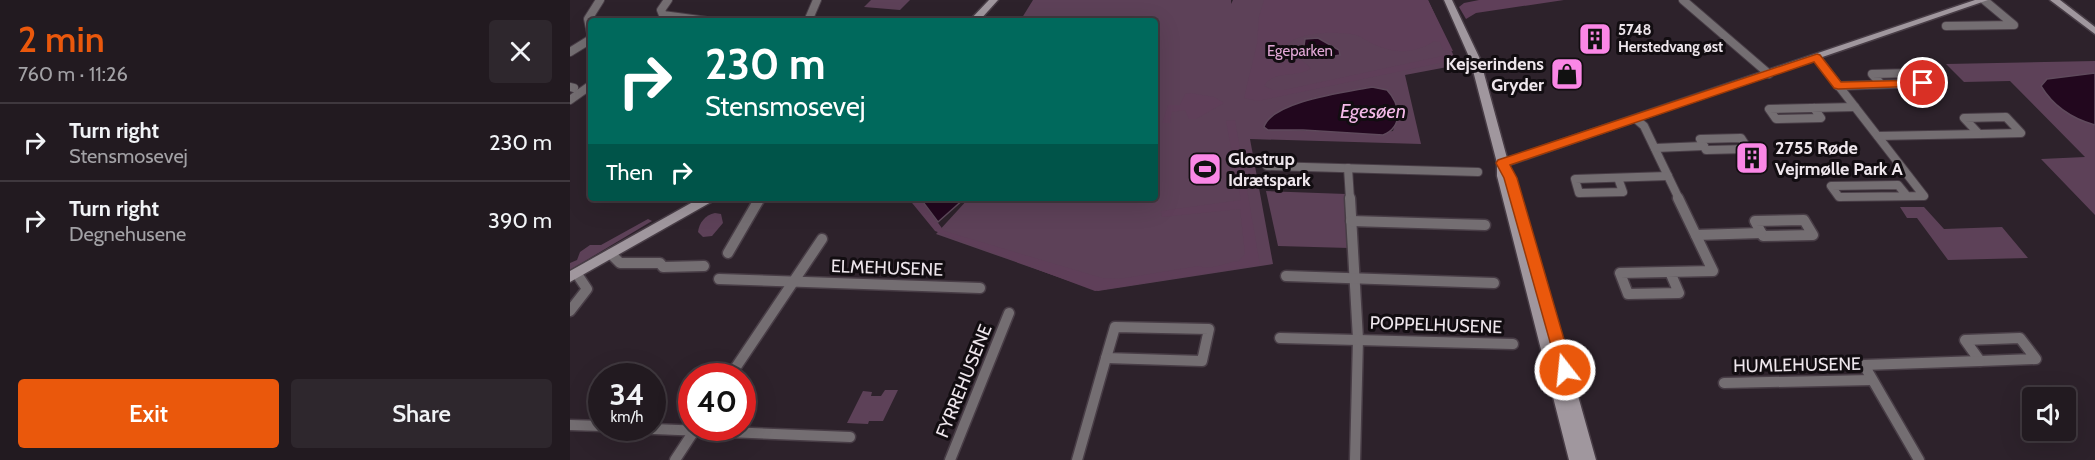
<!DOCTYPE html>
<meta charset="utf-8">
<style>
body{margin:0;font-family:Cabin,sans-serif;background:#2e272d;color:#f1f3f6;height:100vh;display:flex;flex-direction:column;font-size:22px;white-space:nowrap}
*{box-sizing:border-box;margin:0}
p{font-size:20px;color:#a2a1a5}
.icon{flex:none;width:33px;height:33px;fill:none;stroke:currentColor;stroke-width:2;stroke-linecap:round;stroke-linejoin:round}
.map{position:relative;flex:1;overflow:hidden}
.sheet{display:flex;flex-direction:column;background:#221a20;width:570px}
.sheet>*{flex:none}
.hud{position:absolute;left:18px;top:18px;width:570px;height:183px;border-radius:6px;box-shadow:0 6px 24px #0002,0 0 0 2px #3f383e;background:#00695c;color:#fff;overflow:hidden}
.controls{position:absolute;left:1452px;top:387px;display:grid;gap:12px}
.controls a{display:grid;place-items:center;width:54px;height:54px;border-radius:6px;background:#221a20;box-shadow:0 6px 24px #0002,0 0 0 2px #3f383e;font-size:30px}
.speed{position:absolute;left:18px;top:363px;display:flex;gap:12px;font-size:30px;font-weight:700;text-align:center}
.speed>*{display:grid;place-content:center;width:78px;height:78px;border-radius:50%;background:#221a20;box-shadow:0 6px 24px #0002,0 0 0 2px #3f383e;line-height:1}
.speed small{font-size:15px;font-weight:400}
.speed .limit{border:9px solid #d22;background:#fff;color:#111}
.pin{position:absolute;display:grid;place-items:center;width:51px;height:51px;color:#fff;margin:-26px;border:3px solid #fff;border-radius:50%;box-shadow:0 2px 6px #0007}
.me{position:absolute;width:66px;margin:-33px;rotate:344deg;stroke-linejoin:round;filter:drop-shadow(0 0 4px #0008)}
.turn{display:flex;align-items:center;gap:21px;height:126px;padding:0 18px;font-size:27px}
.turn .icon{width:78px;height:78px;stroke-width:2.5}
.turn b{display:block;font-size:42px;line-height:51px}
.then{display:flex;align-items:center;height:57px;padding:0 18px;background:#0003;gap:12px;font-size:22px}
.round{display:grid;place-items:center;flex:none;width:63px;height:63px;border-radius:6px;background:#2e272d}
.head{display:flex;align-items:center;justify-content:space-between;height:102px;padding:0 18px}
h1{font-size:36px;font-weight:600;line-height:45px;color:#ea580c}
.button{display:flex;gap:12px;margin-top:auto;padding:12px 18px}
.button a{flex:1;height:69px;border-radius:6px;background:#ea580c;color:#fff;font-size:24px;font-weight:600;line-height:69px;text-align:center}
.button a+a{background:#2e272d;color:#f1f3f6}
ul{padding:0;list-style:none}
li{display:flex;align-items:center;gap:18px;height:78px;padding:0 18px;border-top:2px solid #3f383e}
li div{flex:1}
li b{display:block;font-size:22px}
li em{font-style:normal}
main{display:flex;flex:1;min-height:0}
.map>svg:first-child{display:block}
</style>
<main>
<section class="sheet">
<div class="head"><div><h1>2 min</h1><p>760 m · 11:26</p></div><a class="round"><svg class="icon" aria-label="close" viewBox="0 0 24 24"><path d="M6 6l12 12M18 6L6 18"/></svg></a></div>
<ul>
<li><svg class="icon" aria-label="right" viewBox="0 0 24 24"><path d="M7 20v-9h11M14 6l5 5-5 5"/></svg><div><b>Turn right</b><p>Stensmosevej</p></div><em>230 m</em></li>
<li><svg class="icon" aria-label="right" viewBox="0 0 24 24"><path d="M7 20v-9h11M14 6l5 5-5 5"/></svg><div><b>Turn right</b><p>Degnehusene</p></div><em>390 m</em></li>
</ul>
<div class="button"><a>Exit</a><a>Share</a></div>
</section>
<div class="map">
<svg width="1525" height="460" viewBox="0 0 1525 460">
<rect width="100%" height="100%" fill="#2d222b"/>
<g fill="#5d4158" fill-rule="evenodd">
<path d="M301 0H340L330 10 294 7Z"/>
<path d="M463 0H661V4L663 0H858L888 65 835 75 851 144 680 139 703 264 528 291 366 234 399 198H585V21H450ZM802 87 827 117 823 131C786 136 750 129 713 130L728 104Z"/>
<path d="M1525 61V215L1471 159 1515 157 1440 81 1394 82 1376 64Z"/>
<path d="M696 191 776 194 779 248 708 246Z"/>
<path d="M1330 207H1354L1374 229 1432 227 1458 258 1378 260 1347 218H1337Z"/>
<path d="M145 213 151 214 153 223 142 236 133 237 128 232C129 223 135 215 145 213Z"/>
<path d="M78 219 82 221 0 270V263L7 260 10 252 20 245H31Z"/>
<path d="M315 390H328L313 421H299L298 424 277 423 293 391 302 392 301 396H311Z"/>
</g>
<g fill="#5f3f59">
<path d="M694 0H858L883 51 873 50 870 42 864 41C845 54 824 54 803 44 797 41 792 37 786 35 767 31 727 31 715 47L741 68C727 79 704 69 694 86L703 90H714L877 55 879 61 688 101 674 98 687 44 689 17Z"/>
<path d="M909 0H994L906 13 896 19 889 7 894 3Z"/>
<path d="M620 93 644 97 654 103 626 119H619L615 110 602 112 600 123H592L598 105H610L615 94Z"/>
<path d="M665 120 690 265 525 291 365 231 338 198H350L374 231 532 278 549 279 629 266C642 271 656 262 669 261L675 254 670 209 592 217 591 211 671 200 656 121Z"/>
</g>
<g fill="#22071e" stroke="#5f4a5c" stroke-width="1.5">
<path d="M748 38 769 50 770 55 759 57 733 52 735 39Z"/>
<path d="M1525 73V125C1503 119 1483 106 1471 86L1477 79Z"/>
<path d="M802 87 817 90C830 104 834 126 813 135L733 130H698L694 127C702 101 778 92 802 87Z"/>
<path d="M350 198H395L368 222Z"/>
</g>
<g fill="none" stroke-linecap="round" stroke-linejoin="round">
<g stroke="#483d46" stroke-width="10">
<g id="street-far1">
<path d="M98 0 91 10 93 15 137 21"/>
<path d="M1113 0 1199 74"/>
<path d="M238 21 247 0"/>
<path d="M1376 26 1444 25 1414 0"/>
<path d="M21 33 18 19 30 0"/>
<path d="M0 52 21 39"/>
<path d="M1247 58 1354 196 1269 197 1261 186 1328 185 1337 196"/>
<path d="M1268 86 1353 83 1343 73 1302 74 1311 84"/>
<path d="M0 87 4 88"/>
<path d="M0 100 21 85"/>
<path d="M1244 108 1251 118 1206 119 1199 109 1285 107"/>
<path d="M1436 117 1451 133 1409 134 1394 118Z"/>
<path d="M1067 120 1074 126 1109 199"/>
<path d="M1308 136 1409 134"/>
<path d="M1171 138 1178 149 1136 150 1130 139Z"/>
<path d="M1085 148 1134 146"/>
<path d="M697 166 908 172"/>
<path d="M778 168 780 199"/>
<path d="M1048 178 1053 192 1009 193 1005 179 1098 176"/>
</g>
</g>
<g stroke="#483d46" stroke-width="13">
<g id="street">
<path d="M780 198 788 339 785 460"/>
<path d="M1234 220 1243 235 1193 236 1185 221Z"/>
<path d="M781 221 915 225"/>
<path d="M1126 235 1191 233"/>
<path d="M158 253 190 198"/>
<path d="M41 254 50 263H90L93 267 134 266"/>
<path d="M1100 272 1109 293 1058 294 1050 273 1143 271 1108 198"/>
<path d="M716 276 924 283"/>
<path d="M149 279 410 288"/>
<path d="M0 311 17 289 7 274"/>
<path d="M545 327 639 329 632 361 536 358Z"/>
<path d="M710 338 943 344"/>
<path d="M1450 338 1466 359 1410 361 1395 340Z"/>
<path d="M160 376 252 239"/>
<path d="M1154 383 1302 380"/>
<path d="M0 425 32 426"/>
<path d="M59 428 280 437"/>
<path d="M105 460 126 428"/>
<path d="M380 460 439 313"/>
<path d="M507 460 536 358"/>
<path d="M1349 460 1294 365 1410 361"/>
</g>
</g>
<g stroke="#483d46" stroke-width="3">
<g id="secondary">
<path d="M419 0H428L409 21H399Z"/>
<path d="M874 0H882L910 59 937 158 1405 0H1418L939 165V176L961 261H969L971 264 1026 460H999L927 176V163L900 59Z"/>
<path d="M1480 0H1490L1525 27V34Z"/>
<path d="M130 198H145L143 201 0 282V271Z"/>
</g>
</g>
<use href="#street-far1" stroke="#746e72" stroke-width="8"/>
<use href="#street" stroke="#746e72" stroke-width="10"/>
<use href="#secondary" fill="#a0979e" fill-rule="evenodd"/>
</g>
<path fill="#ea580c" stroke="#983908" stroke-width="1.5" d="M1247 54 1250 55 1271 82 1353 80 1358 83 1353 86 1268 89 1264 88 1244 62 940 165 947 178 1003 370 1000 374 995 376 989 374 934 178 926 163 928 160Z"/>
<defs>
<g id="building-square" transform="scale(1.725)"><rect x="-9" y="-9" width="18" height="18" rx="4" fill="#fa87e6" stroke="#120d11"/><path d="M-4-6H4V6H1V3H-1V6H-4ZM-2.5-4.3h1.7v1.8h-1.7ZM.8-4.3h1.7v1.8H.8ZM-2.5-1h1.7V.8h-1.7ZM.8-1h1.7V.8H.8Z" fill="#111"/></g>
<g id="shop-square" transform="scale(1.725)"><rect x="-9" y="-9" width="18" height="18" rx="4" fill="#fa87e6" stroke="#120d11"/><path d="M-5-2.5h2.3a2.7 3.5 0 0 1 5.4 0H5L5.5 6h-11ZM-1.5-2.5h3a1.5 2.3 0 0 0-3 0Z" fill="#111"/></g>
<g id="stadium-square" transform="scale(1.725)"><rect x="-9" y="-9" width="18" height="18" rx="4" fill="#fa87e6" stroke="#120d11"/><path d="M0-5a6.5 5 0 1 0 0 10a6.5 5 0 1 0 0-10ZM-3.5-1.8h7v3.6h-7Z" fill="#111"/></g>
</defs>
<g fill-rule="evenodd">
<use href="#building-square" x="1025" y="39"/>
<use href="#shop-square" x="997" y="74"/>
<use href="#building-square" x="1182" y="158"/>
<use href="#stadium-square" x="635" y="169"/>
</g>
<g text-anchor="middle" stroke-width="6" stroke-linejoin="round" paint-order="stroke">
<g font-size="15" font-weight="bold" fill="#eee6ec" stroke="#120d11" text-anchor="start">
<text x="1048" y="35">5748<tspan x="1048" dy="17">Herstedvang øst</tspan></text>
</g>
<g font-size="15" fill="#e2a8d6" stroke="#120d11">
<text x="730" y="56">Egeparken</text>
</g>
<g font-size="18" font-weight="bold" fill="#eee6ec" stroke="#120d11" text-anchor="start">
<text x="974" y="70" text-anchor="end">Kejserindens<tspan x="974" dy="21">Gryder</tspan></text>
<text x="1205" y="154">2755 Røde<tspan x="1205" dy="21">Vejrmølle Park A</tspan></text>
<text x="658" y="165">Glostrup<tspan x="658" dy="21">Idrætspark</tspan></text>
</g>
<g font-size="18" fill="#eee6ec" stroke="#120d11">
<text transform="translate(317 268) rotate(2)" y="6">ELMEHUSENE</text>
<text transform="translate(866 325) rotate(2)" y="6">POPPELHUSENE</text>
<text transform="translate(1227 365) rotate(-1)" y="6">HUMLEHUSENE</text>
<text transform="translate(394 381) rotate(-68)" y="6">FYRREHUSENE</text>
</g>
<g font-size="20" font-style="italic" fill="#f3b8e7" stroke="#120d11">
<text x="803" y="118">Egesøen</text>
</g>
</g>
</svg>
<div class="controls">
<a><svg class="icon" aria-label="sound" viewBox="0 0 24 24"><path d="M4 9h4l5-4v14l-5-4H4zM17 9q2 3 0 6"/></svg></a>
</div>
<div class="speed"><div>34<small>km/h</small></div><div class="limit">40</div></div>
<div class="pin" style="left:1353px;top:83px;background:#d93025"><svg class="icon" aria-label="arrive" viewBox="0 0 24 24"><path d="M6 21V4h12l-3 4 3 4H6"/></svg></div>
<svg class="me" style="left:995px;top:370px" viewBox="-20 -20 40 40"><circle r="17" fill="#ea580c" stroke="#fff" stroke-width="3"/><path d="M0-11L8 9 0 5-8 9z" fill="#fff"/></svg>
<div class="hud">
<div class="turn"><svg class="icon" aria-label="right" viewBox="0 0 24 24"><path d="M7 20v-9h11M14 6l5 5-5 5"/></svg><div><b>230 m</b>Stensmosevej</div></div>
<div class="then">Then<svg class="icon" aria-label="right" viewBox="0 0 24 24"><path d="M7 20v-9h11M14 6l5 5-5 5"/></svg></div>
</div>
</div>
</main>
